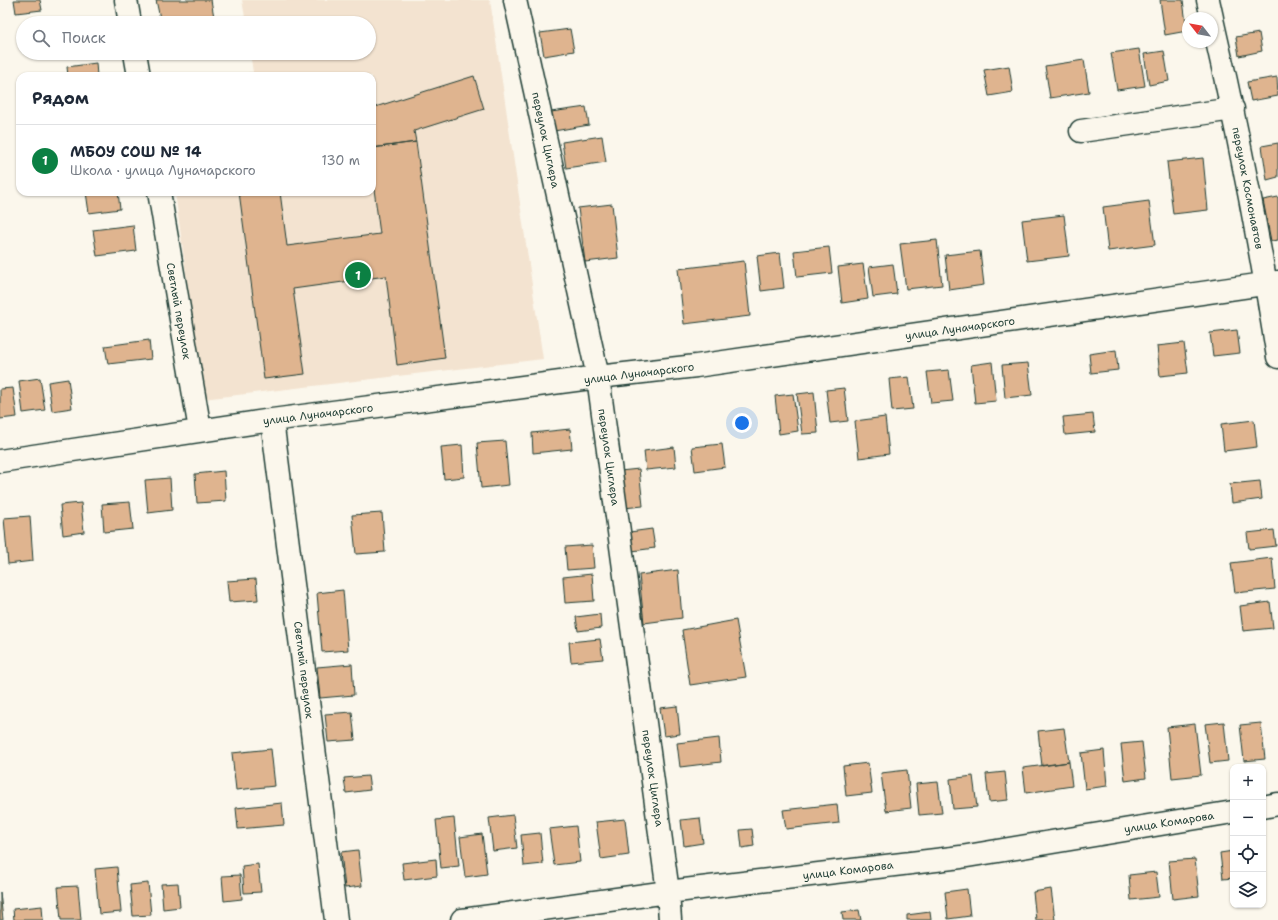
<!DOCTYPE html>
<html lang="ru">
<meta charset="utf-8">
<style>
body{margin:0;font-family:"Shantell Sans",sans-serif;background:#f6f6f7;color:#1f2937}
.controls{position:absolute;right:12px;bottom:12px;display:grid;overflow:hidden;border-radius:8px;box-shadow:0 1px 3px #0004}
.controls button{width:36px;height:36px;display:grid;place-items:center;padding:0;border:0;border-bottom:1px solid #e0e1e3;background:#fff;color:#1f2937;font:20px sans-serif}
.compass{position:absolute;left:1182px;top:12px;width:36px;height:36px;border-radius:50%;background:#fff;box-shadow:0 1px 3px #0004;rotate:301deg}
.you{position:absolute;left:742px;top:423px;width:14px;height:14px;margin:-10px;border:3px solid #fff;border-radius:50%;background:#1a73e8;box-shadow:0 0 0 6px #1a73e833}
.badge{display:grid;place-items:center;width:26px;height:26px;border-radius:50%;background:#0b8043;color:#fff;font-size:13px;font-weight:700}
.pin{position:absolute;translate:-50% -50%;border:2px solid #fff;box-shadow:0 1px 4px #0006}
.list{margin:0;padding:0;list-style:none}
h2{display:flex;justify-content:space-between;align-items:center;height:52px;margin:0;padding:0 16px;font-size:17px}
h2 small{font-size:13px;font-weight:400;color:#747a83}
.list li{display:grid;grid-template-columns:26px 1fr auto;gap:12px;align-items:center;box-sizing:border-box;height:72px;padding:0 16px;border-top:1px solid #e0e1e3}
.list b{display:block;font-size:15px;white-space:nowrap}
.list p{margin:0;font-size:13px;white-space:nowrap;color:#747a83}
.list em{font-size:13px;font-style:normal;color:#747a83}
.icon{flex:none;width:22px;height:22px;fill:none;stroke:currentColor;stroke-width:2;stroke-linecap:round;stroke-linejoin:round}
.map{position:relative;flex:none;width:1278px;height:920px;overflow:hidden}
.search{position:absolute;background:#fff;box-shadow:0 1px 3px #0004;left:16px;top:16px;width:360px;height:44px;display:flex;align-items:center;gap:10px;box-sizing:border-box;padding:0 14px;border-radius:22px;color:#747a83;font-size:15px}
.panel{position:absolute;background:#fff;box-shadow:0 1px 3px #0004;left:16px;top:72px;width:360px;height:124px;border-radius:12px}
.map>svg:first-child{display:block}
</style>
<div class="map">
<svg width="1278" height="920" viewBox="0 0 1278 920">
<rect width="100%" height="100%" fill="#fbf7ec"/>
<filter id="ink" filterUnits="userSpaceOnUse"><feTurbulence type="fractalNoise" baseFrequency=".025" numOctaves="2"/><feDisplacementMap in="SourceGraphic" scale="8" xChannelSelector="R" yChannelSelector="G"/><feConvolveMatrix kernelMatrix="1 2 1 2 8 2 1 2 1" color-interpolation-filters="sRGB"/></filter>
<g filter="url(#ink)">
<path fill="#f3e3d0" d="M242,0H490L543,359L203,399L175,192H372V76H231L253,72L250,53H369V23H246Z"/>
<path fill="#dfb48f" stroke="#1f3d34" d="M14,0H40L42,10L16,13Z
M156,0H211L215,23H161Z
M1160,0H1183L1187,31L1165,35Z
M570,29L574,51L544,56L540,33Z
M1259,33L1262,51L1239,56L1236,37Z
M1139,49L1145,86L1117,90L1111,53Z
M1164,51L1169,81L1149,85L1144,54Z
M1084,60L1089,92L1050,98L1045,66Z
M96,63L97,76H68L67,67Z
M1009,66L1013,92L989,96L984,70Z
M474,76L484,109L414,131L416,142L372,148V108Z
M1277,77L1278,96L1251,101L1247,82Z
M586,107L589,125L554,131L551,112Z
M602,136L606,162L566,168L562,142Z
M416,142L445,358L397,365L386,276L293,289L305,374L264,379L239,192H280L287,246L380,234L372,174V148Z
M1278,143V177L1267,180L1262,146Z
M1203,158L1208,210L1173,214L1167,162Z
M86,192H118L120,209L89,213Z
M1278,197V240L1271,241L1263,200Z
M1149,201L1155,245L1108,251L1103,207Z
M612,204L618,258L585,262L578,208Z
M1064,215L1069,256L1027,261L1022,220Z
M133,225L136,251L97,256L93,230Z
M937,240L942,285L906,289L900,244Z
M829,247L832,273L797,277L794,251Z
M980,251L984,285L949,290L945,255Z
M780,253L784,288L761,291L757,256Z
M744,261L750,316L684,324L678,269Z
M863,264L868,299L842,303L838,267Z
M893,264L897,294L873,297L869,267Z
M1237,330L1240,353L1213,356L1210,333Z
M149,340L151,359L108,364L105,346Z
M1184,343L1188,373L1160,376L1157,346Z
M1116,350L1118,370L1091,373L1089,354Z
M992,362L996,401L975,403L971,365Z
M1028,363L1032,395L1005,398L1002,365Z
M949,370L953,401L931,403L927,372Z
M909,377L913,409L892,411L889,379Z
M40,378L45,410L23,413L19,381Z
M68,379L72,408L52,411L48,382Z
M13,388L17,417L0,419V389Z
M844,388L848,421L830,423L826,390Z
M814,392L818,433L802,434L797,394Z
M793,394L798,431L779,434L775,396Z
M1093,414L1095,432L1065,435L1063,417Z
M885,417L889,454L859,458L855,421Z
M1254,420L1257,447L1224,451L1221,424Z
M570,429L572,449L533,453L532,433Z
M505,441L509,485L481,488L477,443Z
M722,444L725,467L695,471L692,447Z
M462,445L464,477L444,479L441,447Z
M674,447L676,467L646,470L644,451Z
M639,469L643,506L624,508L620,471Z
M224,471L226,501L197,503L195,474Z
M170,478L172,510L148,513L145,480Z
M1260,481L1262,499L1232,503L1230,484Z
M130,502L133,529L104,532L102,504Z
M81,503L84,532L63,535L60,505Z
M382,513L385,552L356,554L352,515Z
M30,516L33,561L8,564L4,518Z
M652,529L655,548L632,551L630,532Z
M1274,530L1276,546L1249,549L1247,533Z
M592,545L594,568L567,570L565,547Z
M1272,558L1275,589L1235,593L1231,563Z
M678,570L682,618L644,623L639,575Z
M592,574L594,601L565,603L563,577Z
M256,579L258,600L229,602L227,581Z
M343,590L348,650L322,652L317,593Z
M1270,602L1273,628L1243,631L1240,606Z
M600,614L601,628L578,631L576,617Z
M736,620L746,677L690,685L682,630Z
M600,639L603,659L571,662L569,642Z
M352,664L354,695L320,698L317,667Z
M677,706L680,734L664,736L660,708Z
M352,712L355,740L328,742L325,714Z
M1224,722L1228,761L1210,763L1205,724Z
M1261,723L1265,759L1244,761L1240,725Z
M1195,724L1201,775L1172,778L1167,727Z
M1064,728L1069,762L1042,766L1038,731Z
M719,738L721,762L680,767L677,743Z
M1142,742L1146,778L1125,781L1121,744Z
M271,749L275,786L236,790L232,753Z
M1104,750L1107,786L1085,789L1081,753Z
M1069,762L1072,786L1026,793L1023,768Z
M868,763L872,793L846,796L843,766Z
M907,770L911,808L886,811L881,773Z
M1005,772L1008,800L989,802L986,774Z
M368,776L370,790L346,793L344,778Z
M973,776L977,807L953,809L950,779Z
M938,782L942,813L919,815L916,784Z
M282,803L284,825L238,829L236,808Z
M837,804L839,823L786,829L783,810Z
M513,815L517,848L493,851L489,818Z
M454,818L459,866L441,868L436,820Z
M700,818L703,843L684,846L681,820Z
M625,819L629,855L601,859L596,822Z
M576,826L580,862L554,865L549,829Z
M752,829L754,846L742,848L740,830Z
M540,833L543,864L524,866L521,835Z
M482,834L487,874L465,877L460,837Z
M358,850L362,886L345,888L341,852Z
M1233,851V878L1223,879L1220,853Z
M436,859L437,876L404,880L402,863Z
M1195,859L1199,896L1173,899L1169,861Z
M258,864L261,892L244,893L242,866Z
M117,867L121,912L99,914L95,869Z
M1156,872L1159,897L1131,900L1129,875Z
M240,875L242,899L224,901L222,876Z
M148,883L151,915L133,916L130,885Z
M178,883L180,907L163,909L161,884Z
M78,886L81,920H61L58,887Z
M967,889L970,916L948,919L945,892Z
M1051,889L1055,920H1036L1033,892Z
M0,892L3,920H0Z
M42,906L43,920H14L13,909Z
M859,910L861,920H843L842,912Z
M930,912L931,920H907V915Z"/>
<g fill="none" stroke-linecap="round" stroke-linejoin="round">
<g stroke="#1f3d34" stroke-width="25">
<path id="minor" d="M126,0L130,23
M515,0L598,377L668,892L670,920
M1208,0L1212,18
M1212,19C1238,131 1260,244 1278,357
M135,53L139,76
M1081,131L1233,109
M159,192L200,430
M272,420L336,920
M0,461L272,420L598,377L696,366L1278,282
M1263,807L1278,804
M462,920L668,892L961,857L1233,812"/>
</g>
<use href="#minor" stroke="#fbf7ec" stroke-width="22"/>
</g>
</g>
<g text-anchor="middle" stroke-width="3" stroke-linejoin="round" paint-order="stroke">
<g font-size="11" fill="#1f3d34" stroke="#fbf7ec">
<text transform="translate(546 140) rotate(78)" y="4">переулок Циглера</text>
<text transform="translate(1248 188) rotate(79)" y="4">переулок Космонавтов</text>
<text transform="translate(179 311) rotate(80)" y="4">Светлый переулок</text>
<text transform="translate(960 328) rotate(-8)" y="4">улица Луначарского</text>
<text transform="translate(639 373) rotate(-7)" y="4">улица Луначарского</text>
<text transform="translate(318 414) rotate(-7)" y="4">улица Луначарского</text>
<text transform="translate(609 457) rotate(82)" y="4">переулок Циглера</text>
<text transform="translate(304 670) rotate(83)" y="4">Светлый переулок</text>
<text transform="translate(653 778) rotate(82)" y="4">переулок Циглера</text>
<text transform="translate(1169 822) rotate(-9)" y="4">улица Комарова</text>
<text transform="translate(848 870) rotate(-7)" y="4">улица Комарова</text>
</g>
</g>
</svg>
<div class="controls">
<button>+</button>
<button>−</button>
<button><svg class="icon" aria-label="locate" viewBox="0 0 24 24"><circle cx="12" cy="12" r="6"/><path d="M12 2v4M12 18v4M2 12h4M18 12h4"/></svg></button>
<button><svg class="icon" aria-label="layers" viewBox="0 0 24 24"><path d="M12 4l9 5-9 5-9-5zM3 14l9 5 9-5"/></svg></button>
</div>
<svg class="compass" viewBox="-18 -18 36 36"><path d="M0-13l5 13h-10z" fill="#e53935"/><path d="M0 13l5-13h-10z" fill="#747a83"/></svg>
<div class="you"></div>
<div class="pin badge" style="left:358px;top:275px">1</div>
<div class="search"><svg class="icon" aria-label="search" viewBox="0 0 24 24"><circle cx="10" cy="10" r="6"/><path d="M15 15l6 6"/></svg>Поиск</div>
<section class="panel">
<h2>Рядом<small></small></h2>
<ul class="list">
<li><span class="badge">1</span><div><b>МБОУ СОШ № 14</b><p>Школа · улица Луначарского</p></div><em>130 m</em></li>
</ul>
</section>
</div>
